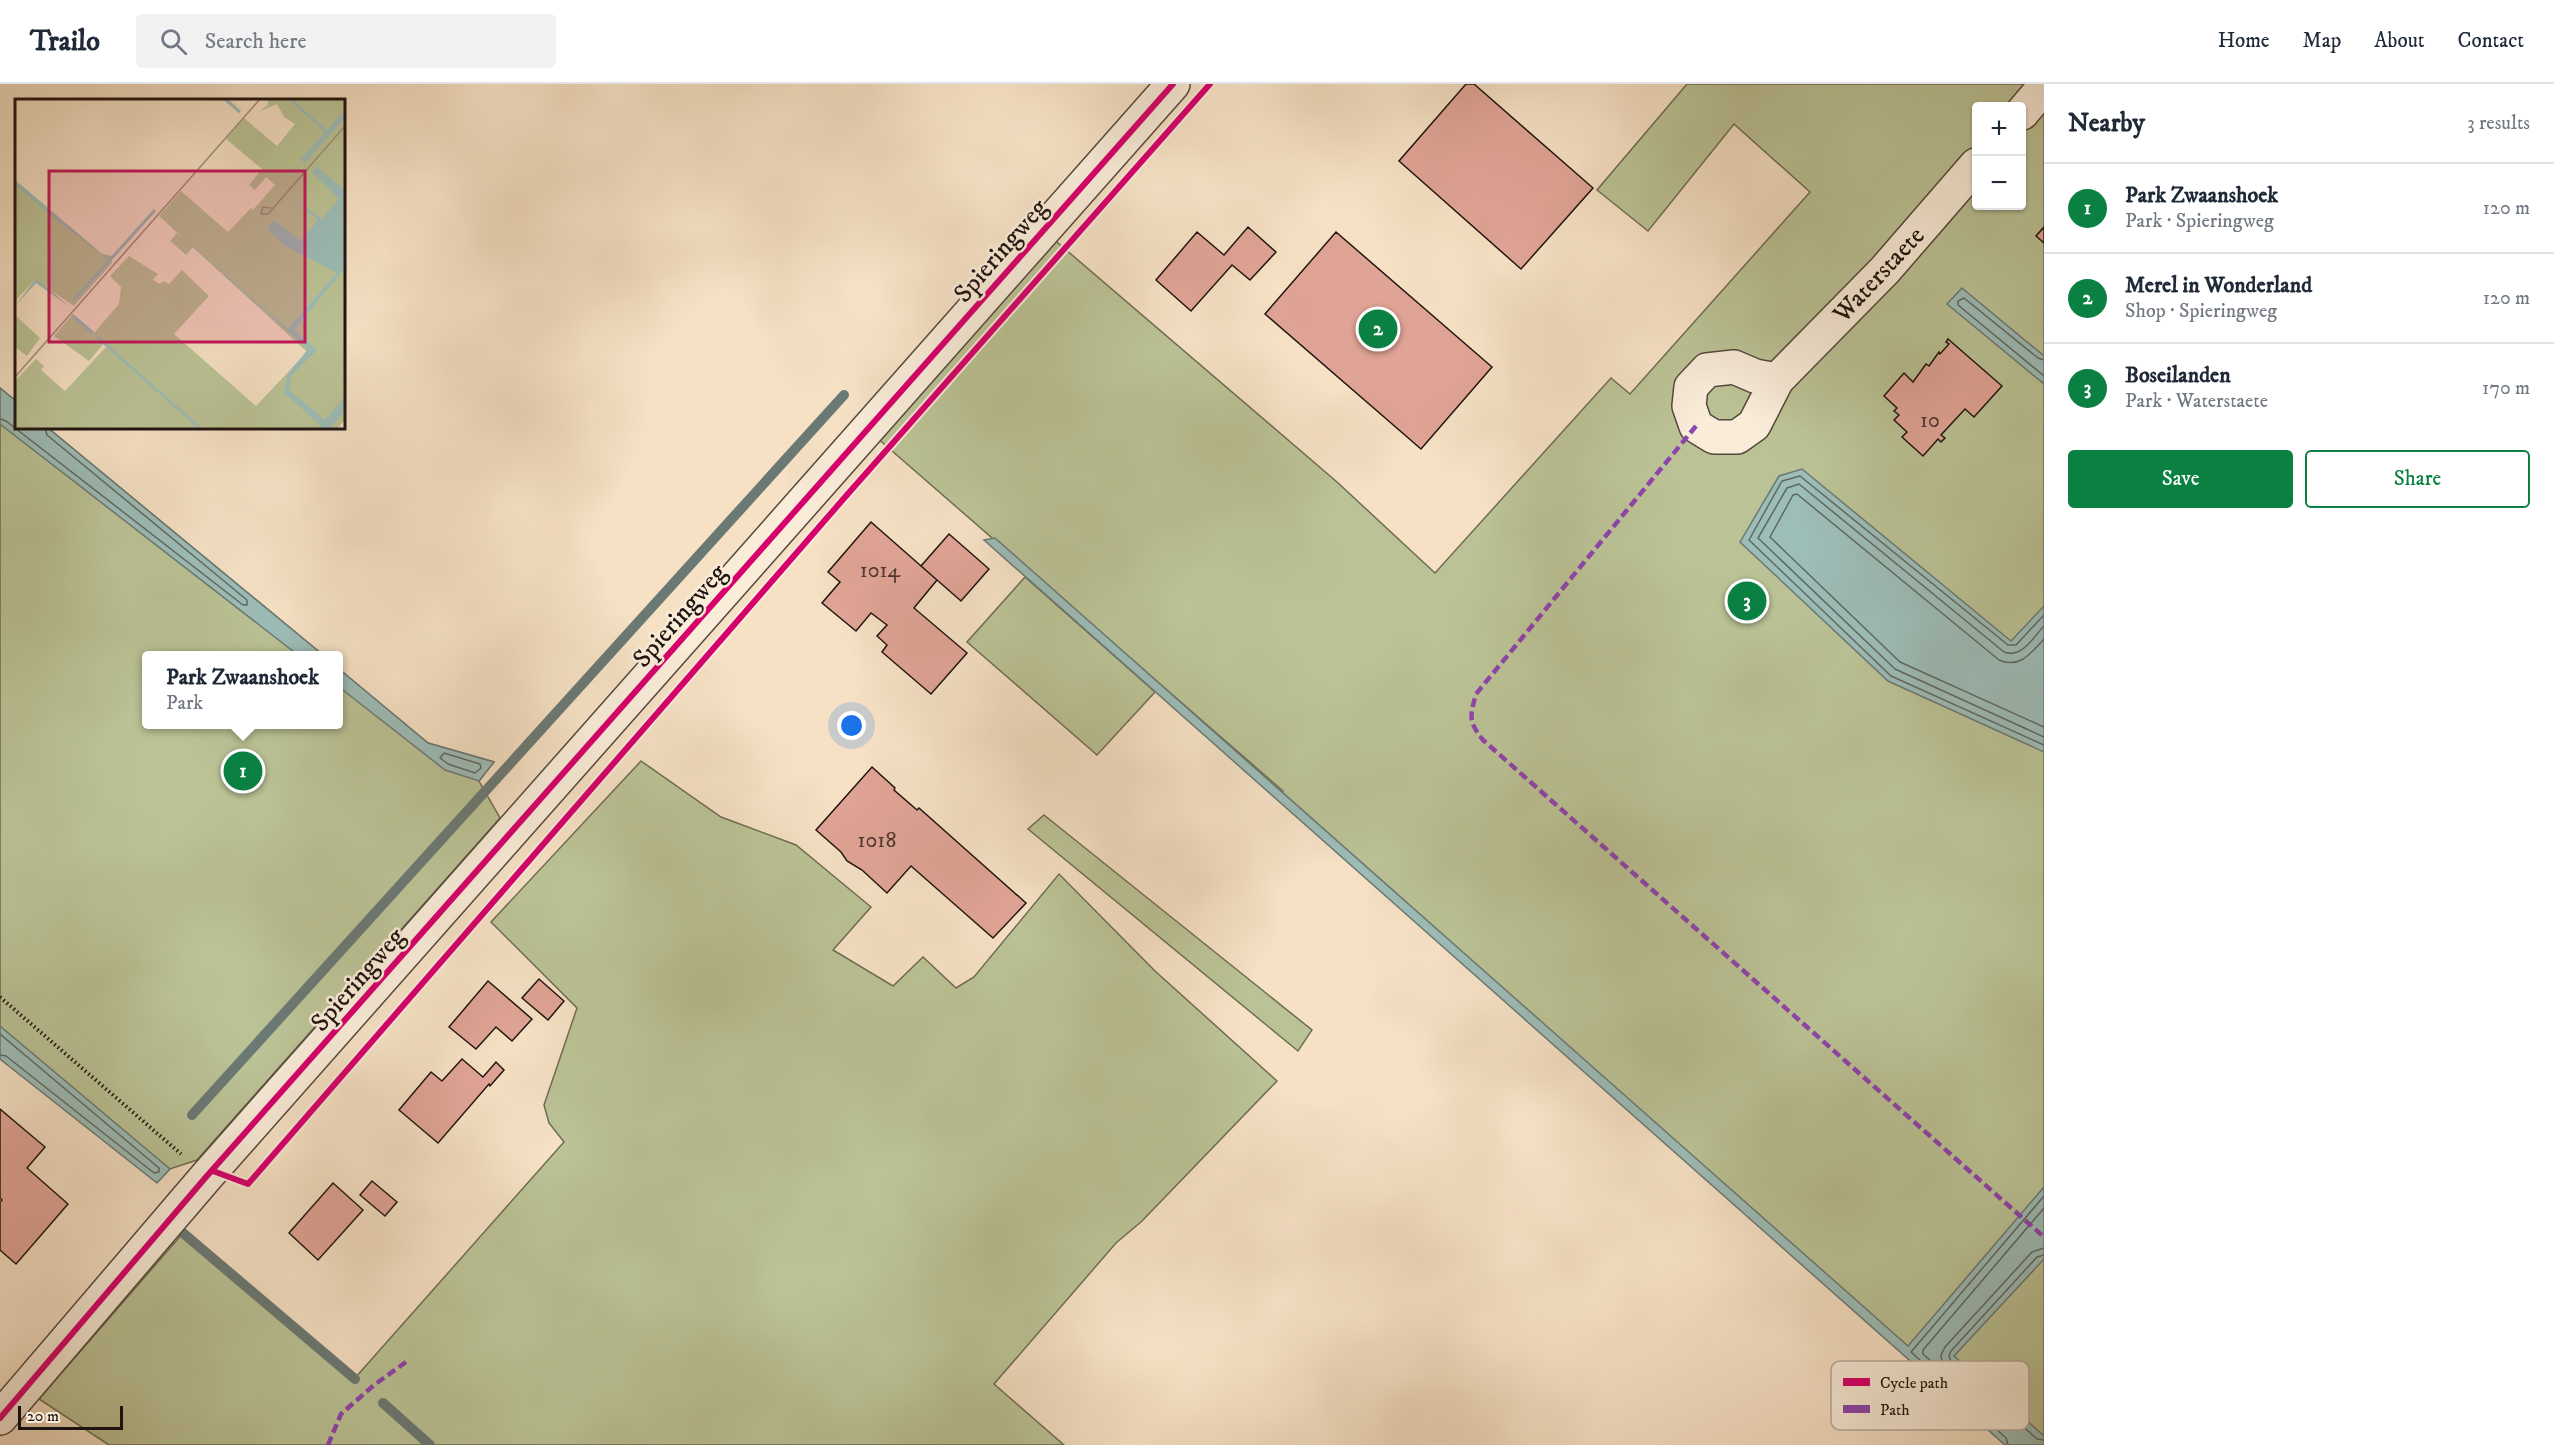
<!DOCTYPE html>
<meta charset="utf-8">
<style>
body{margin:0;font-family:"IM FELL DW Pica",serif;background:#f2f2f3;color:#1f2937}
.controls{position:absolute;right:18px;top:18px;display:grid;overflow:hidden;border-radius:6px;box-shadow:0 2px 4px #0004}
.controls button{width:54px;height:54px;display:grid;place-items:center;padding:0;border:0;border-bottom:2px solid #e0e1e3;background:#fff;color:#1f2937;font:30px sans-serif}
.scale{position:absolute;left:18px;bottom:15px;width:105px;box-sizing:border-box;padding-left:6px;border:3px solid #201410;border-top:0;font-size:16px;line-height:21px;white-space:nowrap;color:#201410;-webkit-text-stroke:4px #f9ecd9;paint-order:stroke}
.you{position:absolute;left:852px;top:642px;width:21px;height:21px;margin:-15px;border:4px solid #fff;border-radius:50%;background:#1a73e8;box-shadow:0 0 0 9px #1a73e833}
.badge{display:grid;place-items:center;width:39px;height:39px;border-radius:50%;background:#0b8043;color:#fff;font-size:20px;font-weight:700}
.pin{position:absolute;translate:-50% -50%;border:3px solid #fff;box-shadow:0 2px 6px #0006}
.popup{position:absolute;left:142px;top:567px;width:201px;height:78px;box-sizing:border-box;display:grid;place-content:center;border-radius:6px;background:#fff;filter:drop-shadow(0 2px 4px #0005);font-size:20px;white-space:nowrap;color:#747a83}
.popup b{font-size:22px;color:#1f2937}
.popup::after{content:'';position:absolute;left:50%;top:100%;margin-left:-12px;border:12px solid transparent;border-top-color:#fff}
.list{margin:0;padding:0;list-style:none}
h2{display:flex;justify-content:space-between;align-items:center;height:78px;margin:0;padding:0 24px;font-size:26px}
h2 small{font-size:20px;font-weight:400;color:#747a83}
.list li{display:grid;grid-template-columns:39px 1fr auto;gap:18px;align-items:center;box-sizing:border-box;height:90px;padding:0 24px;border-top:2px solid #e0e1e3}
.list b{display:block;font-size:22px;white-space:nowrap}
.list p{margin:0;font-size:20px;white-space:nowrap;color:#747a83}
.list em{font-size:20px;font-style:normal;color:#747a83}
.actions{display:flex;gap:12px;padding:18px 24px}
.actions a{flex:1;padding:14px 0;border:2px solid #0b8043;border-radius:6px;text-align:center;font-size:21px;color:#0b8043}
.actions .main{background:#0b8043;color:#fff}
.icon{flex:none;width:33px;height:33px;fill:none;stroke:currentColor;stroke-width:2;stroke-linecap:round;stroke-linejoin:round}
.map{position:relative;flex:none;width:2044px;height:1361px;overflow:hidden}
header{display:flex;align-items:center;gap:36px;box-sizing:border-box;height:84px;padding:0 30px;background:#fff;border-bottom:2px solid #e0e1e3}
header strong{font-size:28px}
nav{display:flex;gap:33px;margin-inline-start:auto;font-size:21px}
.search{width:420px;height:54px;background:#f2f2f3;display:flex;align-items:center;gap:15px;box-sizing:border-box;padding:0 21px;border-radius:6px;color:#747a83;font-size:22px}
main{display:flex}
aside{flex:1;background:#fff}
.map>svg:first-child{display:block}
</style>
<header>
<strong>Trailo</strong>
<div class="search"><svg class="icon" aria-label="search" viewBox="0 0 24 24"><circle cx="10" cy="10" r="6"/><path d="M15 15l6 6"/></svg>Search here</div>
<nav><a>Home</a><a>Map</a><a>About</a><a>Contact</a></nav>
</header>
<main>
<div class="map">
<svg width="2044" height="1361" viewBox="0 0 2044 1361">
<rect width="100%" height="100%" fill="#f6e1c5"/>
<filter id="stains"><feTurbulence type="fractalNoise" baseFrequency=".00333" numOctaves="4"/><feColorMatrix values="0 0 0 0 .2 0 0 0 0 .09 0 0 0 0 .02 0 0 0 .5 -.17"/></filter>
<radialGradient id="worn" r=".72"><stop offset=".6" stop-color="#630" stop-opacity="0"/><stop offset="1" stop-color="#630" stop-opacity=".3"/></radialGradient>
<path fill="#bbc396" stroke="#6e6c53" stroke-width="1.5" fill-rule="evenodd" d="M1687,0H2044V1361H2006L1278,713L1283,707L876,353L1051,153L1337,398L1435,489L1611,294L1630,310L1810,108L1734,40L1648,147L1597,106ZM1976,22H2022V122H1976Z
M0,304L16,317V344H48L323,571L147,572V640H339V585L428,659L494,678L479,697L500,734L197,1076L170,1085L0,955Z
M1025,493L1155,608L1097,671L967,558Z
M641,677L721,733L796,761L871,823L833,866L893,902L923,873L956,904L974,893L1059,790L1155,887L1277,997L1142,1137L1116,1159L994,1300L1064,1361H109L39,1315L183,1149L213,1172L355,1294L564,1058L549,1039L544,1021L577,924L491,838Z
M1044,731L1312,946L1298,967L1028,745Z"/>
<path fill="#9dbdb8" stroke="#6b7975" stroke-width="1.5" d="M1962,204L2044,272V300L1947,220Z
M0,304L16,317V344H48L323,571H298L0,340Z
M1802,385L2011,557L2044,522V668L1888,597L1740,458L1779,392Z
M995,454L1908,1262L2044,1103V1175L1954,1272L2044,1352V1361H2005L984,456Z
M339,585L428,659L494,678L479,697L445,686L339,603Z
M0,942L170,1085L157,1099L0,975Z"/>
<g fill="none" stroke-linecap="round" stroke-linejoin="round">
<path stroke="#5e6864" stroke-width="1.5" d="M2044,276L2038,274L1964,214L1958,217V221L2044,292
M0,335L6,337L243,521H247V516L47,351L45,344
M2044,531L2016,561H2008L1800,392L1782,397L1749,456L1891,592L2044,661
M2044,542C2033,554 2021,575 2004,568L1799,400L1787,404L1758,454L1895,585L2044,653
M2044,555C2031,569 2020,585 1999,576L1797,410L1793,411L1770,453L1900,578L2044,643
M444,669L480,680L481,684L475,689L448,680L440,674Z
M0,950L159,1084V1088L154,1089L6,972L0,971
M2044,1124L1923,1266V1270L1940,1285H1943L1941,1271L1945,1263L2032,1168L2044,1164
M2044,1171L2037,1173L1951,1267L1949,1272L1951,1278L2037,1355L2044,1356
M2008,1361L2006,1354L1911,1268L2044,1112"/>
<path stroke="#6b7975" stroke-width="10" d="M192,1031L844,311
M183,1149L355,1295
M383,1319L430,1361"/>
</g>
<path fill="#e0a496" stroke="#201410" stroke-width="1.5" d="M1466,0H1474L1593,104L1521,185L1399,77Z
M1248,143L1276,168L1250,196L1232,181L1191,227L1156,196L1197,148L1224,171Z
M2044,143V159L2036,152Z
M1336,148L1492,283L1421,365L1265,230Z
M1948,255L2002,302L1974,333L1965,325L1941,351L1945,354L1941,358L1938,355L1923,372L1902,353L1907,348L1894,336L1899,331L1894,327L1897,324L1884,312L1904,289L1913,298L1926,280L1929,282L1939,268L1940,270L1949,260L1946,258Z
M871,438L937,496L914,524L967,569L931,610L882,568L887,561L877,552L887,541L871,529L856,547L822,519L840,498L828,488Z
M949,450L989,485L961,517L921,482Z
M872,683L895,704L894,706L917,726L919,724L1026,819L993,854L911,782L887,809L862,786L847,777L841,768L816,746Z
M539,895L564,917L548,936L522,914Z
M488,897L532,935L512,957L496,943L476,965L449,943Z
M462,975L483,993L496,978L504,986L490,1002L489,1000L438,1059L399,1026L431,988L442,997Z
M0,1025L45,1063L27,1084L68,1120L16,1180L0,1166V1118L2,1116L0,1114Z
M372,1097L397,1118L385,1132L360,1111Z
M333,1099L363,1126L318,1176L289,1149Z"/>
<g fill="none" stroke-linecap="round" stroke-linejoin="round">
<g stroke="#56473d" stroke-width="36">
<path id="minor" d="M2022,29L2044,3
M1777,296L1755,292L1734,283L1707,286L1691,303L1689,322L1696,342L1714,353H1737L1754,341L1777,296L1885,186L1976,81
M0,1334L206,1093L1173,0"/>
</g>
<path stroke="#201410" stroke-width="4" stroke-dasharray="1.5 3" stroke-linecap="butt" d="M0,913L181,1070"/>
<use href="#minor" stroke="#f9ecd9" stroke-width="33"/>
<path stroke="#8e44ad" stroke-width="4.5" stroke-dasharray="9 4.5" stroke-linecap="butt" d="M1696,342L1476,610C1470,632 1468,637 1483,656L2044,1153
M328,1361L341,1330L374,1301L406,1278"/>
<g stroke="#f9ecd9" stroke-width="10">
<path id="cycleway" d="M213,1087L248,1100L846,412L1210,0
M0,1334L206,1093L1173,0"/>
</g>
<use href="#cycleway" stroke="#d6006c" stroke-width="6"/>
</g>
<g text-anchor="middle" stroke-width="5" stroke-linejoin="round" paint-order="stroke">
<g font-size="22" fill="#503832">
<text x="1930" y="343">10</text>
<text x="880" y="493">1014</text>
<text x="877" y="763">1018</text>
</g>
<g font-size="26" fill="#201410" stroke="#f9ecd9">
<text transform="translate(1000 166) rotate(-49)" y="9">Spieringweg</text>
<text transform="translate(1878 190) rotate(-47)" y="9">Waterstaete</text>
<text transform="translate(679 531) rotate(-49)" y="9">Spieringweg</text>
<text transform="translate(357 895) rotate(-49)" y="9">Spieringweg</text>
</g>
</g>
<g transform="translate(15 15)">
<rect width="330" height="330" fill="#f6e1c5"/>
<path d="M253,0H330V321L322,330H0V282L21,260L29,267L26,271L50,292L91,248L108,261L89,244L74,262L39,237L57,216L79,234L104,205L106,188L95,177L114,157L143,175L138,181L145,185L149,182L154,185L167,171L194,197L159,235L241,307L292,253L144,117L166,92L213,133L236,109L238,111L260,86L251,78L240,91L234,86L247,70L211,40L229,19L262,47L280,25L269,18L262,5L243,13L253,6ZM0,81L87,155L96,157L97,164L59,207L20,181L0,202ZM162,134L178,148L171,156L155,142ZM0,216L25,239L12,257L0,248Z" fill="#bbc396"/>
<path d="M330,11V19L290,64L285,61ZM302,68L330,91V169L279,231L302,251L276,277L274,291L310,321L330,298V312L314,330H303L305,326L269,294L273,275L293,250L157,130L273,230L322,174L270,147L252,130L259,121L286,142L303,121L278,100L307,120L324,100L297,73ZM0,81L87,155L96,157L94,160L90,158L28,110L0,86ZM20,181L25,183L55,208L21,184L0,207Z" fill="#9dbdb8"/>
<path fill="none" stroke="#9dbdb8" stroke-width="3" d="M210,0L225,13M275,0L311,32M58,202L140,111M57,216L78,234M82,238L186,330"/>
<path fill="none" stroke="#a08f7d" stroke-width="1.5" d="M256,109L248,108L246,115H253L330,27M0,278L245,0"/>
<path fill="#c2185b" fill-opacity="0.15" stroke="#c2185b" stroke-width="3" d="M34,72H290V243H34Z"/>
<rect width="330" height="330" fill="none" stroke="#201410" stroke-width="3"/>
</g>
<rect x="1831" y="1277" width="198" height="69" rx="9" fill="#f9ecd9" stroke="#b8ab9d" stroke-width="1.5"/>
<rect x="1843" y="1294" width="27" height="8" fill="#d6006c"/>
<rect x="1843" y="1321" width="27" height="8" fill="#8e44ad"/>
<g font-size="16" fill="#201410">
<text x="1880" y="1304">Cycle path</text>
<text x="1880" y="1331">Path</text>
</g>
<rect width="100%" height="100%" filter="url(#stains)"/>
<rect width="100%" height="100%" fill="url(#worn)"/>
</svg>
<div class="controls">
<button>+</button>
<button>−</button>
</div>
<div class="scale">20 m</div>
<div class="you"></div>
<div class="pin badge" style="left:243px;top:687px">1</div>
<div class="popup"><b>Park Zwaanshoek</b>Park</div>
<div class="pin badge" style="left:1378px;top:245px">2</div>
<div class="pin badge" style="left:1747px;top:517px">3</div>
</div>
<aside>
<h2>Nearby<small>3 results</small></h2>
<ul class="list">
<li><span class="badge">1</span><div><b>Park Zwaanshoek</b><p>Park · Spieringweg</p></div><em>120 m</em></li>
<li><span class="badge">2</span><div><b>Merel in Wonderland</b><p>Shop · Spieringweg</p></div><em>120 m</em></li>
<li><span class="badge">3</span><div><b>Boseilanden</b><p>Park · Waterstaete</p></div><em>170 m</em></li>
</ul>
<div class="actions"><a class="main">Save</a><a>Share</a></div>
</aside>
</main>
